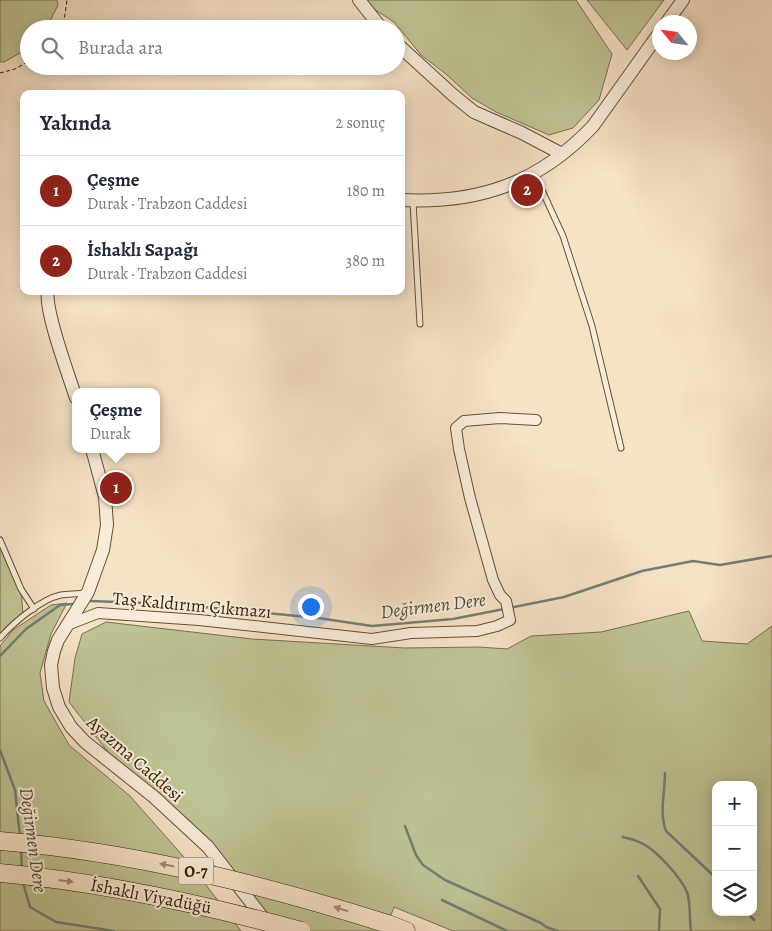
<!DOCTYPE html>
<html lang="tr">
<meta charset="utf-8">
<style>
body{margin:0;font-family:Alegreya,serif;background:#f6f6f7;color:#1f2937}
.controls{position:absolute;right:15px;bottom:15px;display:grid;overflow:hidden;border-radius:10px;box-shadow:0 2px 12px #0003}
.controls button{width:45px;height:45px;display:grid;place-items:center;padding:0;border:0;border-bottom:1px solid #e0e1e3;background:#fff;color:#1f2937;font:25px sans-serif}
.compass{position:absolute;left:652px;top:15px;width:45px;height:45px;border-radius:50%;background:#fff;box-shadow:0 2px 12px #0003;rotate:299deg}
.you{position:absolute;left:310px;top:606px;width:18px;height:18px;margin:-12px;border:4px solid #fff;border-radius:50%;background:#1a73e8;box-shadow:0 0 0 8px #1a73e833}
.badge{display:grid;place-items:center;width:32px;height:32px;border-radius:50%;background:#8f2418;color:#fff;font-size:16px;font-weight:700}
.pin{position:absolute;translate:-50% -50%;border:2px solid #fff;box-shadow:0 1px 5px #0006}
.popup{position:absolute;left:72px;top:388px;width:88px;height:65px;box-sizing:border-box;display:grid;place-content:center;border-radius:10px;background:#fff;filter:drop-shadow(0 1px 4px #0005);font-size:16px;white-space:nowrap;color:#747a83}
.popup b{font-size:19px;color:#1f2937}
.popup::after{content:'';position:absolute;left:50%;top:100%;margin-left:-10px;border:10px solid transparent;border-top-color:#fff}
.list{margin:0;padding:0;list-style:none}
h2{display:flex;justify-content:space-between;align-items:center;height:65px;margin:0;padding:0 20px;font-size:21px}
h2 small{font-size:16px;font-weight:400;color:#747a83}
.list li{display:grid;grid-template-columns:32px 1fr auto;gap:15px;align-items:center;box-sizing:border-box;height:70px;padding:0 20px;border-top:1px solid #e0e1e3}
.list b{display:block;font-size:19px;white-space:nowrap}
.list p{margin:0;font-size:16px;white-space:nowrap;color:#747a83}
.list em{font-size:16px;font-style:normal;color:#747a83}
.icon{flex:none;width:28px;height:28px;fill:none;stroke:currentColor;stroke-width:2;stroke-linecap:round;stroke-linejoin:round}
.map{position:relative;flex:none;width:772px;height:931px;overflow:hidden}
.search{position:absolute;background:#fff;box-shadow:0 2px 12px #0003;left:20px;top:20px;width:385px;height:55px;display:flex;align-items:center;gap:12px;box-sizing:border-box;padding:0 18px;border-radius:28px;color:#747a83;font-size:19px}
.panel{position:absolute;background:#fff;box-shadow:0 2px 12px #0003;left:20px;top:90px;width:385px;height:205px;border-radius:10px}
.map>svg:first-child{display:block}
</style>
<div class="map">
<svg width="772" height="931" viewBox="0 0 772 931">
<rect width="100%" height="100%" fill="#f6e2c6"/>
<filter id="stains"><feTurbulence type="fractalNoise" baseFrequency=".004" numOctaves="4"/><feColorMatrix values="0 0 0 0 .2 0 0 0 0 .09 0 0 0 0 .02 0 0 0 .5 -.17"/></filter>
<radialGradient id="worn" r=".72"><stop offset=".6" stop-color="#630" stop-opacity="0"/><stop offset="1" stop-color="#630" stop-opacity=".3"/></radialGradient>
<path fill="#bec394" stroke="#79714d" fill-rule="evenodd" d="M0,0H57L58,5L46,29H29V48L4,62H0Z
M360,0H576L612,54L599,100L573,128L549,135L496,112L472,98L446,74L421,55L394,22Z
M587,0H664L627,50Z
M0,540L21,589L23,615L3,634L0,632Z
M67,603L51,634L40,673L44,701L69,745L130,796L190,864L241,931H0V646L13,630L51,605Z
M689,611L702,641L747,644L772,626V931H453L394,907L385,931H269L188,832L125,774L69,702L75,658L82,634L106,622L252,639L405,648L479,647L507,649L531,636L601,632ZM716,785H753V912H716Z"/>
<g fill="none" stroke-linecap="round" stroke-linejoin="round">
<path stroke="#747e73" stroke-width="2.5" d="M90,601L172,604L318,618L372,626L453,619L504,609
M509,608L564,597L642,571L693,561L720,565L772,556
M0,656L26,629L60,605L73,604
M0,750L15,790L20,837
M665,773C665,793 659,812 666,831L716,878
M405,826L416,855L423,865L445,880L541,923L546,927L558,931
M623,837C632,839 640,841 648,847C660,855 681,878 687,892C691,903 689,919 691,931
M21,850L22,870
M638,876L660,909L659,931
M23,883L30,907L56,922L114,931
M442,900L507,931
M746,912L754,920"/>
<g stroke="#645036" stroke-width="7">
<path id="service" d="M534,173L563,236L592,326L621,448
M413,202L420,324
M0,540L21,589L34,609
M0,638C13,623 41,599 61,595C68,594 77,594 85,593"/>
</g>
<g stroke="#645036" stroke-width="12">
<path id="minor" d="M67,625L98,613L199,620L372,639L411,633L477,631L497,626L510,620L506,601L500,595L493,580L470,498L459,449L456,428L464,421L500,418L536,420"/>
</g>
<g stroke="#645036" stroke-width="14">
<path id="tertiary" d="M359,0L382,29
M667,22L683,0
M396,43L453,95L474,112L522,133L562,154
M401,200C479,204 539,183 593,126L660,32
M48,291C44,310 69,376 76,398
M92,449L105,497L107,525L103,550L88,592L58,640L54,651L51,665L53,688L59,707L71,727L85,742L154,797L208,847L267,923"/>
</g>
<g stroke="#341f06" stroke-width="19">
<path id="motorway" d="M388,924L406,931"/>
</g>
<path stroke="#341f06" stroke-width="1" stroke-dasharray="4 2.5" stroke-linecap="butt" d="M59,29L64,21L67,0
M0,73L15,69L29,61"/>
<use href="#service" stroke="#f9ecda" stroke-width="5"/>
<use href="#minor" stroke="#f9ecda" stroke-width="10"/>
<use href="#tertiary" stroke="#f9ecda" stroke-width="12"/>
<use href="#motorway" stroke="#f6e2c6" stroke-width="18"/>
<g stroke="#341f06" stroke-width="19" stroke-linecap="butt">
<path id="motorway-bridge" d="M0,841C133,852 261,884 388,924
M0,873C102,882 202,904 301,931"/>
</g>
<use href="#motorway-bridge" stroke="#f6e2c6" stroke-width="18"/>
</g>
<defs><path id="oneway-solid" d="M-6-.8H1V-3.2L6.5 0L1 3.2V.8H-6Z" transform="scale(1.25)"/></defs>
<g fill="#9f8a70">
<use href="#oneway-solid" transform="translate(167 865) rotate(-169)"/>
<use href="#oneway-solid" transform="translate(66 881) rotate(7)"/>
<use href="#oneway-solid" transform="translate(341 909) rotate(-162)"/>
</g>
<g text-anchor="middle" stroke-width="4" stroke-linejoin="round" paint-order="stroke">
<rect fill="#f9ecda" stroke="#6f5c46" stroke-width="1" x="178.5" y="857.5" width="35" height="27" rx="4"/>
<g font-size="16" font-weight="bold" fill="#341f06">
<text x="196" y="877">O-7</text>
</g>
<g font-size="18" fill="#341f06" stroke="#f9ecda">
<text transform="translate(192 605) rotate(5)" y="6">Taş Kaldırım Çıkmazı</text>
<text transform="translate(135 759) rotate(41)" y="6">Ayazma Caddesi</text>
<text transform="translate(151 896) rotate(11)" y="6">İshaklı Viyadüğü</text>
</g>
<g font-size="19" font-style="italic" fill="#544e3c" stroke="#f9ecda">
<text transform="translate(433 605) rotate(-7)" y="7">Değirmen Dere</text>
<text transform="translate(34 840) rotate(82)" y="7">Değirmen Dere</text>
</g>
</g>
<rect width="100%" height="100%" filter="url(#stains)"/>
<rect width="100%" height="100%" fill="url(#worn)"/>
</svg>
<div class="controls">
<button>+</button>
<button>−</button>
<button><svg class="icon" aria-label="layers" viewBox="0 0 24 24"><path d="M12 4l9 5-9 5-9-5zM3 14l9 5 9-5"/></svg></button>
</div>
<svg class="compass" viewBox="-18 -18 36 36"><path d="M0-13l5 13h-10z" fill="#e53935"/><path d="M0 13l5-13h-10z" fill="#747a83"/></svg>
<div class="you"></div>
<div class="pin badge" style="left:116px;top:488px">1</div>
<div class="popup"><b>Çeşme</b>Durak</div>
<div class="pin badge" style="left:527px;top:190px">2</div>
<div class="search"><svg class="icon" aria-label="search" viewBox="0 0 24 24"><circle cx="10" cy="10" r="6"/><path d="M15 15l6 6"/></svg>Burada ara</div>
<section class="panel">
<h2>Yakında<small>2 sonuç</small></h2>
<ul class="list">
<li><span class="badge">1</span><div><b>Çeşme</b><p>Durak · Trabzon Caddesi</p></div><em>180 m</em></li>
<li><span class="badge">2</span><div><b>İshaklı Sapağı</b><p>Durak · Trabzon Caddesi</p></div><em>380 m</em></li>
</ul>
</section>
</div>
